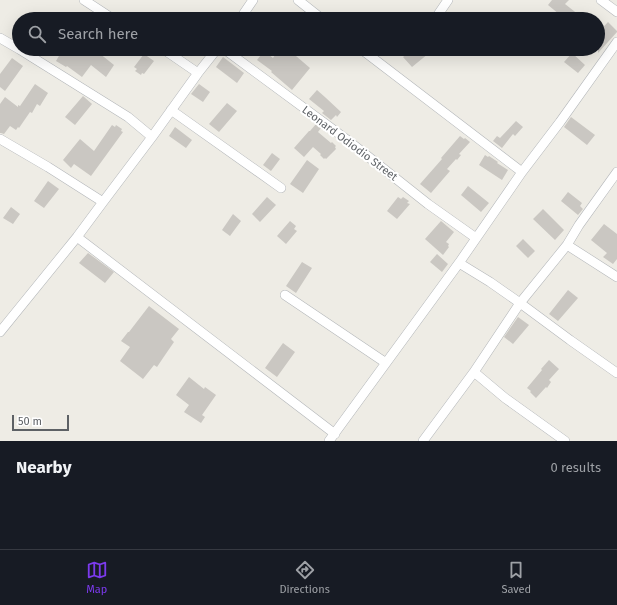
<!DOCTYPE html>
<style>
body{margin:0;font-family:"Fira Sans",sans-serif;background:#242831;color:#f1f3f6}
.scale{position:absolute;left:12px;bottom:10px;width:57px;box-sizing:border-box;padding-left:4px;border:2px solid #5d6165;border-top:0;font-size:11px;line-height:14px;white-space:nowrap;color:#5d6165;-webkit-text-stroke:3px #fff;paint-order:stroke}
.list{margin:0;padding:0;list-style:none}
h2{display:flex;justify-content:space-between;align-items:center;height:52px;margin:0;padding:0 16px;font-size:17px}
h2 small{font-size:13px;font-weight:400;color:#9ea1a6}
.icon{flex:none;width:22px;height:22px;fill:none;stroke:currentColor;stroke-width:2;stroke-linecap:round;stroke-linejoin:round}
.map{position:relative;flex:none;width:617px;height:441px;overflow:hidden}
.search{position:absolute;background:#171b24;box-shadow:0 4px 16px #0002;left:12px;right:12px;top:12px;height:44px;display:flex;align-items:center;gap:10px;box-sizing:border-box;padding:0 14px;border-radius:22px;color:#9ea1a6;font-size:15px}
.sheet{height:108px;background:#171b24}
nav{display:flex;justify-content:space-around;align-items:center;box-sizing:border-box;height:56px;border-top:1px solid #363941;background:#171b24;font-size:11px;color:#9ea1a6}
nav a{display:grid;justify-items:center;gap:2px}
nav .on{color:#7c3aed}
.map>svg:first-child{display:block}
</style>
<div class="map">
<svg width="617" height="441" viewBox="0 0 617 441">
<rect width="100%" height="100%" fill="#eeece5"/>
<path fill="#cac7c2" d="M552,0H569L565,4L579,15L576,19H565L548,5Z
M608,22L617,31V32L598,53V33Z
M63,49H94L114,65L106,77L91,65L82,77L67,66L66,67L56,61Z
M279,49H287L296,56L310,68L292,90L271,72L272,71L257,60L264,51L273,58Z
M413,49H434L412,67L403,57Z
M572,53L585,65L578,73L564,62Z
M144,54L154,61L144,74L142,73L141,75L135,71L137,69L134,67Z
M223,57L244,73L237,83L216,67Z
M12,58L23,66L5,91L0,87V74Z
M35,84L48,93L40,106L37,104L32,113L30,112L19,128L18,127L16,130L10,126L4,134L1,133H0V104L5,97L18,107V105L20,106Z
M199,84L210,92L203,102L191,94Z
M317,90L326,98L341,112L337,117L336,115L331,120L322,113L324,111L309,99Z
M83,96L92,104L75,125L65,117Z
M227,103L237,111L219,132L209,124Z
M571,117L595,135L587,145L564,127Z
M516,121L523,127L515,136L513,134L502,148L493,141L497,136L500,138Z
M316,124L321,128L318,132L331,143L332,142L336,146L335,147L336,149L326,159L325,158L324,159L320,155L321,154L313,147L304,157L294,148L309,131H310Z
M112,125L115,127L116,125L122,129L121,131L123,132L91,176L74,164L71,168L63,160L80,139L94,151Z
M175,127L192,140L186,148L169,136Z
M460,136L464,139L465,138L470,142L459,154L461,155L457,160L456,159L447,169L450,171L431,193L420,184L442,159L441,158Z
M272,153L280,159L271,171L263,165Z
M485,155L488,157L489,156L498,162L497,163L508,170L502,180L479,165Z
M307,160L319,169L303,193L290,184Z
M48,181L59,189L44,208L34,201Z
M468,186L489,203L481,212L461,195Z
M568,192L582,203L580,206L583,209L578,215L561,201Z
M267,197L276,205L260,222L252,214Z
M398,197L401,199L403,197L409,201L407,203L410,204L397,219L387,211Z
M11,207L20,214L13,224L3,218Z
M543,209L564,230L555,240L533,219Z
M233,214L241,221L230,236L222,230Z
M290,221L296,226L294,229L297,231L286,244L277,236Z
M441,221L454,232L446,242L449,244L448,246L449,247L443,255L425,239Z
M604,224L617,234V259L613,264L603,257L607,253L591,240Z
M523,239L535,251L528,258L516,246Z
M88,253L114,272L105,283L79,263Z
M437,254L448,264L442,272L430,262Z
M302,262L312,268L296,293L286,286Z
M568,290L578,298L558,321L549,314Z
M149,306L179,329L171,339L174,342L163,358L157,367L154,365L143,379L120,361L130,347L121,341L128,332H129Z
M518,317L529,325L513,344L504,337Z
M283,343L295,352L277,377L265,368Z
M549,360L559,369L549,380L551,382L547,388L546,387L536,398L530,392L531,391L527,388L542,370L541,369Z
M189,377L204,389L205,387L216,395L202,415L205,417L201,423L184,412L189,405L176,395Z"/>
<g fill="none" stroke-linecap="round" stroke-linejoin="round">
<g stroke="#b3b6b9" stroke-width="10">
<path id="minor" d="M84,0L113,19
M298,0L322,19
M601,0L617,12
M240,19L253,0
M435,19L448,0
M0,38L19,49
M19,49L128,117L152,137
M163,49L198,73
M224,49L346,139L428,204L476,238
M361,49L522,172
M171,110L281,188
M0,139L48,167L103,202
M617,172L579,225L567,245L617,277
M77,237L335,434
M459,263L490,282L520,303L570,340L617,373
M285,295L386,363
M0,332L77,237L103,202L152,137L198,73L217,49
M329,441L459,263L522,172L560,122L617,42
M423,441L474,372
M565,441L505,398L474,372L520,303L567,245"/>
</g>
<use href="#minor" stroke="#fff" stroke-width="9"/>
</g>
<g text-anchor="middle" stroke-width="4" stroke-linejoin="round" paint-order="stroke">
<g font-size="11" fill="#5d6165" stroke="#fff">
<text transform="translate(350 143) rotate(37)" y="4">Leonard Odiodio Street</text>
</g>
</g>
</svg>
<div class="scale">50 m</div>
<div class="search"><svg class="icon" aria-label="search" viewBox="0 0 24 24"><circle cx="10" cy="10" r="6"/><path d="M15 15l6 6"/></svg>Search here</div>
</div>
<section class="sheet">
<h2>Nearby<small>0 results</small></h2>
<ul class="list">
</ul>
</section>
<nav>
<a class="on"><svg class="icon" aria-label="map" viewBox="0 0 24 24"><path d="M3 6l6-2 6 2 6-2v14l-6 2-6-2-6 2zM9 4v14M15 6v14"/></svg>Map</a>
<a><svg class="icon" aria-label="directions" viewBox="0 0 24 24"><path d="M12 3l9 9-9 9-9-9zM9 14v-3h6M13 9l2 2-2 2"/></svg>Directions</a>
<a><svg class="icon" aria-label="saved" viewBox="0 0 24 24"><path d="M7 4h10v16l-5-4-5 4z"/></svg>Saved</a>
</nav>
